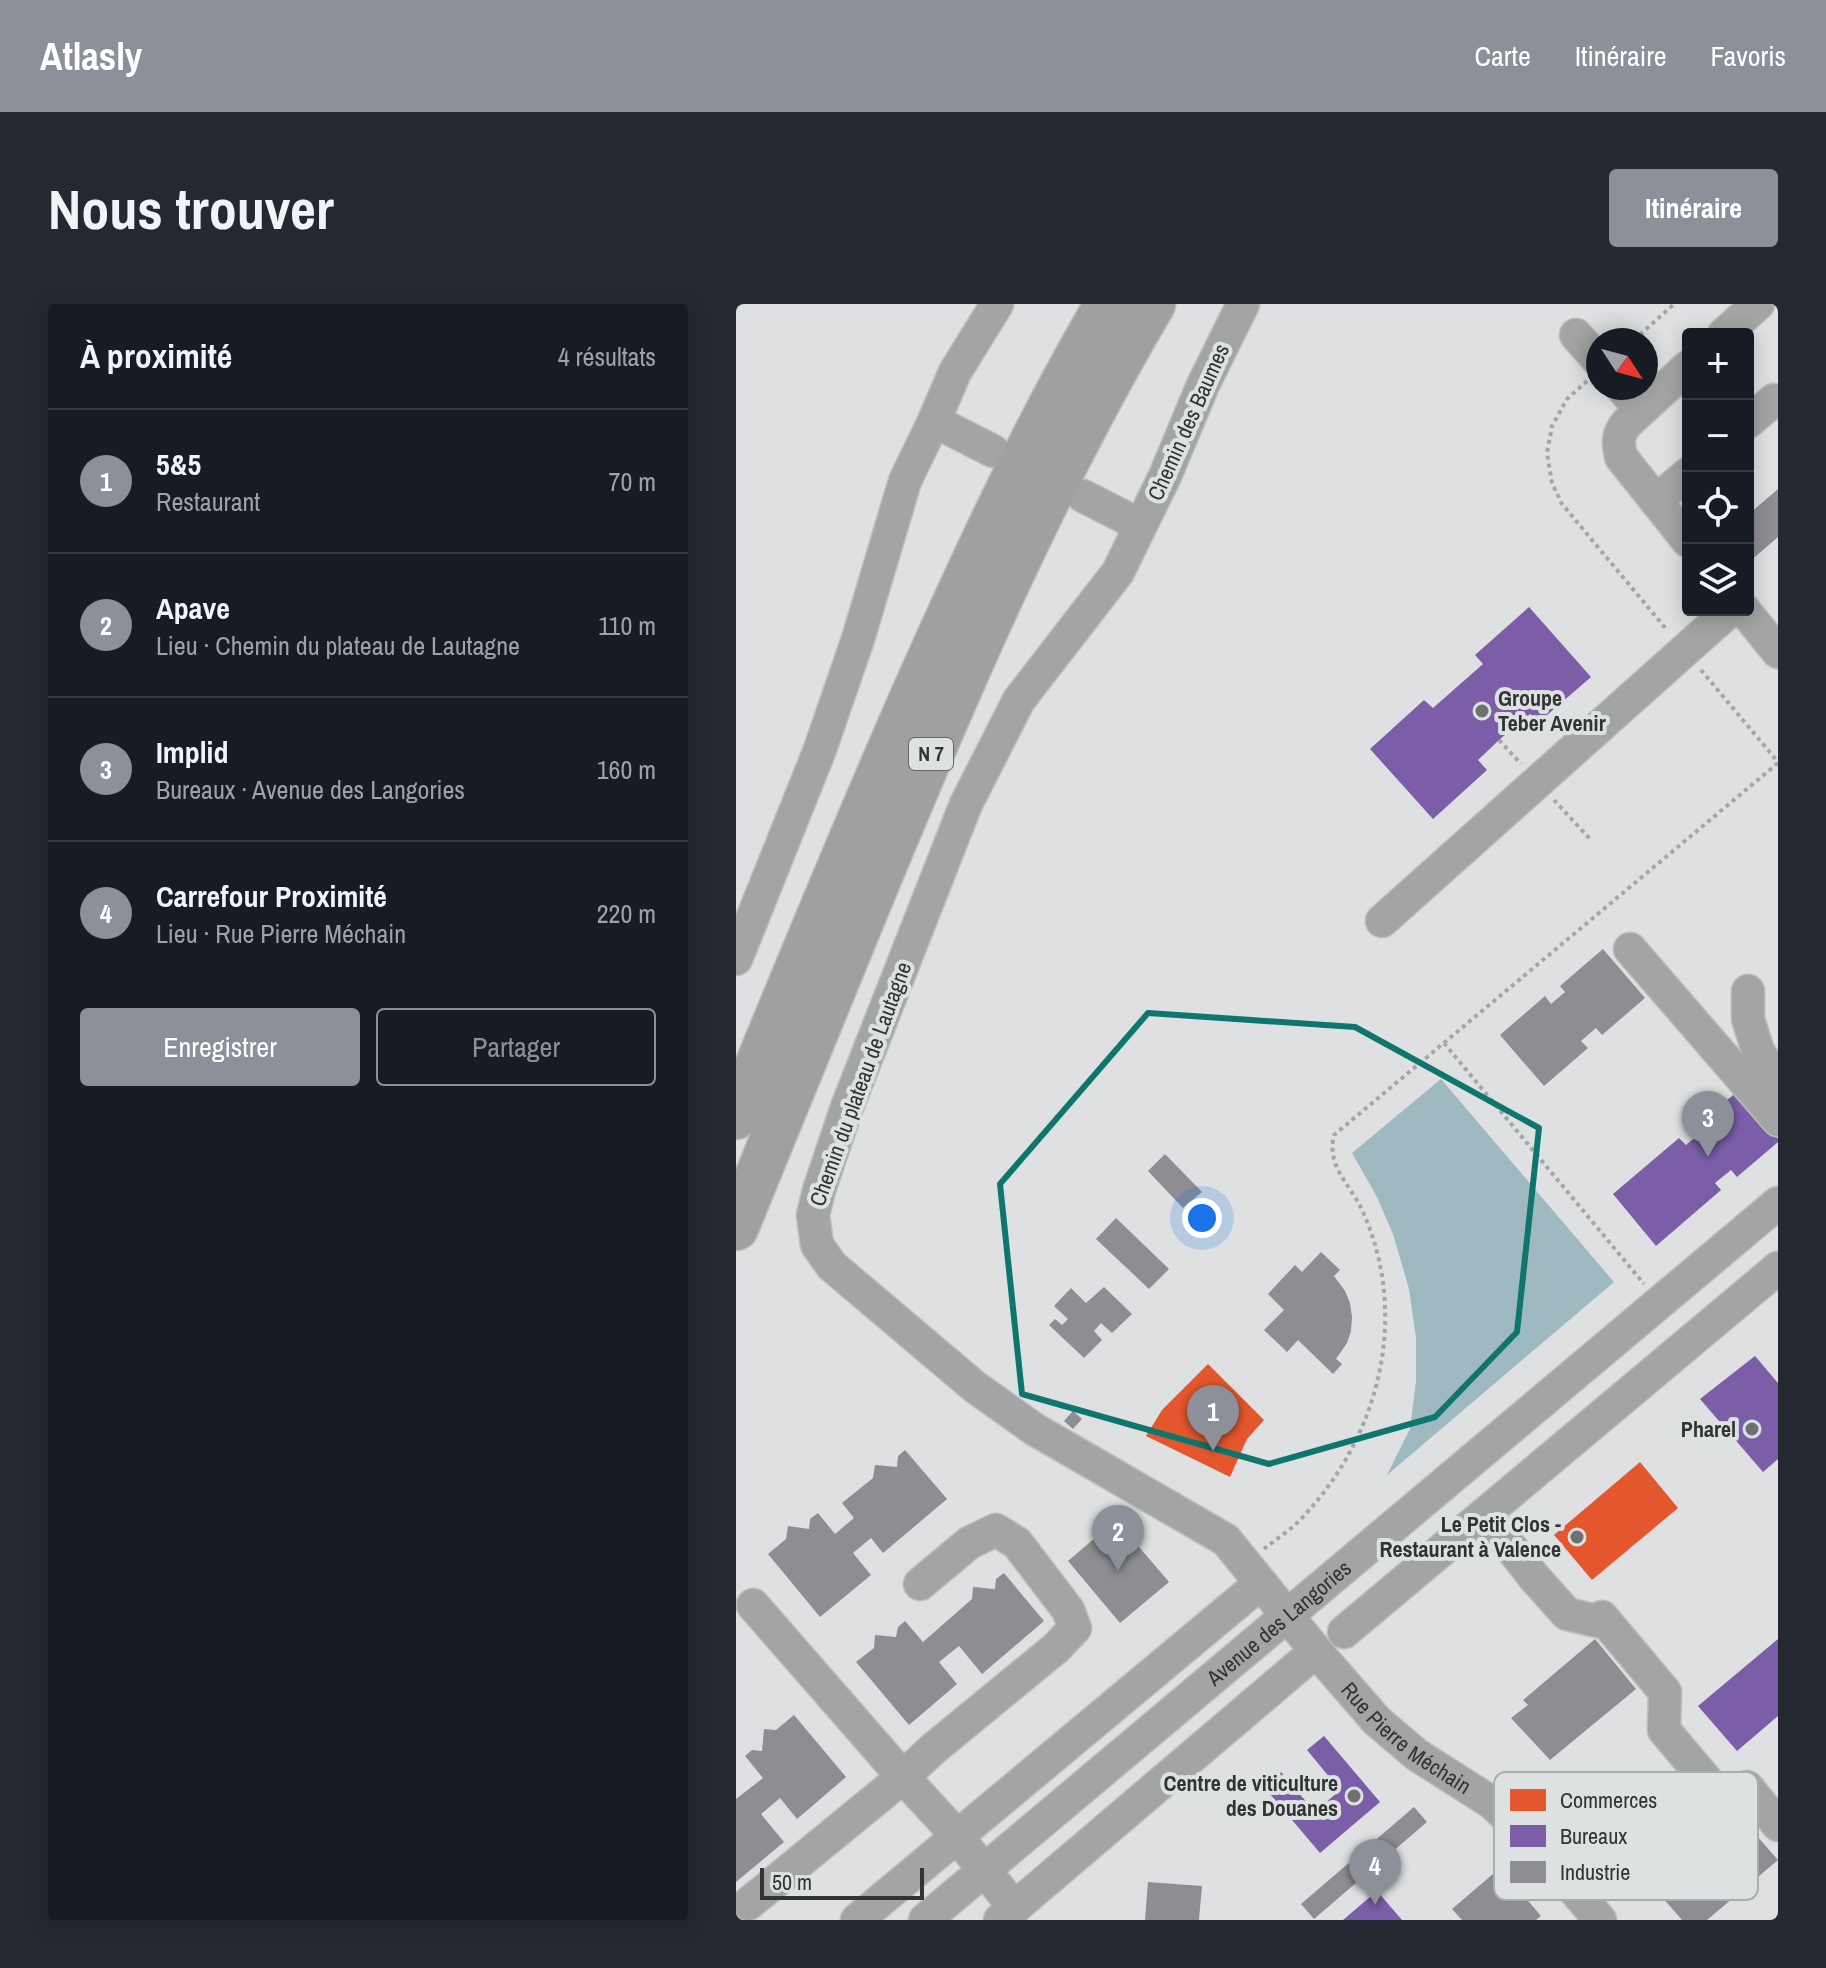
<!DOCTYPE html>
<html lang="fr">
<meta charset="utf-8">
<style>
body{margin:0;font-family:"Archivo Narrow",sans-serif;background:#242831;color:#f1f3f6}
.controls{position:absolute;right:24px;top:24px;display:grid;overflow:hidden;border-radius:8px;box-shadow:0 4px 20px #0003}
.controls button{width:72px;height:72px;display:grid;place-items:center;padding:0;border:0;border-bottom:2px solid #363941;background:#171b24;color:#f1f3f6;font:40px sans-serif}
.compass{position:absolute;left:850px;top:24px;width:72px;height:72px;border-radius:50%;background:#171b24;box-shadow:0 4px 20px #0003;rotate:126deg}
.scale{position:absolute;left:24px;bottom:20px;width:164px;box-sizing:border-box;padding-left:8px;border:4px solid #323434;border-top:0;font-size:22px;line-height:28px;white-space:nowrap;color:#323434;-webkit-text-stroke:6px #dde1e2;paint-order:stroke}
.you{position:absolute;left:466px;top:914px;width:28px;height:28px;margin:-20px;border:6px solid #fff;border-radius:50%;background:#1a73e8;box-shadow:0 0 0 12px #1a73e833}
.badge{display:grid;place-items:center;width:52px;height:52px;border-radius:50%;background:#8c9099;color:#fff;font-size:26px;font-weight:700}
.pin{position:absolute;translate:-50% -66px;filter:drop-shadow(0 2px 4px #0008)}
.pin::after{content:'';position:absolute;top:42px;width:28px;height:24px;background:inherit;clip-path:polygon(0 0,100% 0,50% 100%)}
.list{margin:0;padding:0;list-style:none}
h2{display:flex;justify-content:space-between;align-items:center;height:104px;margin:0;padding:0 32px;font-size:34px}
h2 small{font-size:26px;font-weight:400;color:#9ea1a6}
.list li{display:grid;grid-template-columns:52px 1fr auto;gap:24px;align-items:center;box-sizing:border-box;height:144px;padding:0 32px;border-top:2px solid #363941}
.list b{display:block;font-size:30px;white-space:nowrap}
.list p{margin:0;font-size:26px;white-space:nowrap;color:#9ea1a6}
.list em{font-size:26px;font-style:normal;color:#9ea1a6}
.actions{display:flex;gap:16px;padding:24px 32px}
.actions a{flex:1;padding:18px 0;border:2px solid #8c9099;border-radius:8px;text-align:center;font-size:28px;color:#8c9099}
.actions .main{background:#8c9099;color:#fff}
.icon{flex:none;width:44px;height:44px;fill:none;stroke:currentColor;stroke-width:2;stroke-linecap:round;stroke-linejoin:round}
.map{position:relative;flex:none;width:1042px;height:1616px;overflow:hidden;border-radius:8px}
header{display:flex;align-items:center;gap:48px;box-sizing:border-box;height:112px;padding:0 40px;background:#8c9099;color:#fff}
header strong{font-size:38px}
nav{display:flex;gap:44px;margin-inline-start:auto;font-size:28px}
.intro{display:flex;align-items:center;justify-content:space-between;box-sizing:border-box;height:192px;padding:0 48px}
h1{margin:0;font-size:56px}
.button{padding:20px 36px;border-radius:8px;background:#8c9099;color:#fff;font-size:28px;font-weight:700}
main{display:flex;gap:48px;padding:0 48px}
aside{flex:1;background:#171b24;border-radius:8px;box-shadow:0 4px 20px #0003}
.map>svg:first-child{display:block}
</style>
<header>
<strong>Atlasly</strong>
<nav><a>Carte</a><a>Itinéraire</a><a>Favoris</a></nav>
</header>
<div class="intro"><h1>Nous trouver</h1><a class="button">Itinéraire</a></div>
<main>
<aside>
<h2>À proximité<small>4 résultats</small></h2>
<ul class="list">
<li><span class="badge">1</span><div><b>5&amp;5</b><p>Restaurant</p></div><em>70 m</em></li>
<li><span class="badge">2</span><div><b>Apave</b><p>Lieu · Chemin du plateau de Lautagne</p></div><em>110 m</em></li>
<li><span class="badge">3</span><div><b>Implid</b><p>Bureaux · Avenue des Langories</p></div><em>160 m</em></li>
<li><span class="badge">4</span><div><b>Carrefour Proximité</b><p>Lieu · Rue Pierre Méchain</p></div><em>220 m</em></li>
</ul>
<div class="actions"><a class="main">Enregistrer</a><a>Partager</a></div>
</aside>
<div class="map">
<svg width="1042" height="1616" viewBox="0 0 1042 1616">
<rect width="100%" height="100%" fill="#dee0e1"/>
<path fill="#9eb9bf" d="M705,775L878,978L651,1171L674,1125L680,1077V1034L673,985L657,930L641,893L616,849Z"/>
<path fill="#e4572e" d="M472,1060L528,1116L511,1135L494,1173L410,1132L426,1106Z
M904,1158L942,1204L856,1276L818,1231Z"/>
<path fill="#7b5ea7" d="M793,303L855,373L803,418L794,410L763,436L742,456L751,466L697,515L634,445L688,396L697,404L747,360L739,351Z
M1002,787L1042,835V838L1001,873L995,866L979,879L985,886L920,942L877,890L943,834L950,841L963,830L958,824Z
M1019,1052L1042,1079V1155L1027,1168L964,1095Z
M1042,1335V1412L1001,1447L962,1402Z
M588,1432L644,1498L584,1549L528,1483L545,1468L579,1508L604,1486L571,1446Z
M641,1587L666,1616H607Z"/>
<path fill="#8d8d92" d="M1042,185V233L1013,258L1012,208L1014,209Z
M867,645L909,694L866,731L860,724L845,737L852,744L808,782L764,731L809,692L815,700L829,688L824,682Z
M429,850L466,888L447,904L412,867Z
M380,914L433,965L413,985L360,935Z
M585,948L604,966L598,972L609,987L614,999L616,1013L615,1027L611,1039L600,1055L606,1060L597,1070L562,1036L551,1048L528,1026L548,1006L532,990L559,961L566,968Z
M368,983L396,1010L376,1029L365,1019L358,1027L366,1036L348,1054L313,1021L319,1015L326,1021L332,1015L318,1002L335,984L350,999Z
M337,1107L346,1115L337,1125L328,1117Z
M169,1146L211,1195L147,1249L135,1234L117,1249L135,1271L84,1313L32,1250L50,1235L52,1222L73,1225L74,1215L82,1209L99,1230L118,1214L106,1199L137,1174L139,1161L161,1163L162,1152Z
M380,1216L433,1278L384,1319L332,1257Z
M268,1269L308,1317L246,1370L223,1342L203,1358L221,1380L173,1421L120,1358L138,1344L139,1331L160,1333L162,1323L169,1317L187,1338L236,1295L237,1283L259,1285L260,1275Z
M859,1335L900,1385L814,1456L775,1414L792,1401L787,1396Z
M58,1411L110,1473L61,1515L44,1494L25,1510L48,1538L0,1578V1495L27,1474L9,1452L16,1446L26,1447L28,1425L40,1426Z
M678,1503L691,1518L578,1615L565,1600Z
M1000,1508L1042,1556L971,1616H946L919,1585L934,1572L929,1568Z
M764,1564L805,1612L800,1616H726L716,1605Z
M412,1578L466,1582L463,1616H409Z"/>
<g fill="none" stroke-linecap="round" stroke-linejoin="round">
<g stroke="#bcbebe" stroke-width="35">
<g id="minor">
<path id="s1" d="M507,0L467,81L429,172L382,268L283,396L230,500L111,803L83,886L77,911L81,941L96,962L239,1083L298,1125L490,1236L580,1347L641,1417L681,1451L755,1498L797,1537L864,1616"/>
<path d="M988,30L1022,0"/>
<path d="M840,31L862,56"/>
<path d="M952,63L891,119C881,131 882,138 885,153L952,237"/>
<path d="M886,84L905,105"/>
<path d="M198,117L257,147"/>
<path d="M1012,118L1038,96L1042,98"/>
<path d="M347,192L404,221"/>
<path d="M920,197L952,170"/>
<path d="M1008,306L1042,348"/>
<path d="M646,617L994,306"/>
<path d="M894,645L1042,816"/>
<path d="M0,655L83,448L122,335L169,177L198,117L219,68L261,0"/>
<path d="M1012,687V715L1022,747L1042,777"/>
<path d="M749,1210L797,1272L831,1310L861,1317L866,1313L929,1388L928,1426L976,1483L1002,1488L1011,1483L1042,1521"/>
<path d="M17,1301L167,1473L214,1524L279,1604"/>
<path d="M608,1328L1042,964"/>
<path d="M12,1600L167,1473L197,1445L320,1344L339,1324L332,1306L281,1239L260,1226L233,1239L184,1280"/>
<path d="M121,1616L525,1279"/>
<path id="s2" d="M189,1616L1042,899"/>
<path d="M264,1616L580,1347"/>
</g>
</g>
<g stroke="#bcbebe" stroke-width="47">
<path id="highway" d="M0,813C60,667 119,522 183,378C240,250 300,121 371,0
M0,924C42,819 86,715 128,611C214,402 302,195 417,0"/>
</g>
<path stroke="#a5a6a6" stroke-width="4" stroke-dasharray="4 4" stroke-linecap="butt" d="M898,36L938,0
M851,77L831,95L816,122L811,149L816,179L826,200L931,326
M965,366L1042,458
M763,436L785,460
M818,496L854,535
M708,739L908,980
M528,1245C540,1235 555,1226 566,1214C643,1133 674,1013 627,908C615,880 590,864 598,831L1042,459"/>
<use href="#minor" stroke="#a3a4a4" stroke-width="32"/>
<use href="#highway" stroke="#a0a0a1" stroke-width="44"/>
</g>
<path fill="none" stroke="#0f766e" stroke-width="6" stroke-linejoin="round" d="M412,709L619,723L803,824L781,1028L699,1113L533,1160L286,1090L264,880Z"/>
<g fill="#6e7071" stroke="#dde1e2" stroke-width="3">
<circle cx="746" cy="407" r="8"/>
<circle cx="1016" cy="1125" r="8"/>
<circle cx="841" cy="1233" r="8"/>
<circle cx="618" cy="1492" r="8"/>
</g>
<g text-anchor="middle" stroke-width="8" stroke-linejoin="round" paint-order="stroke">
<rect fill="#dde1e2" stroke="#656868" stroke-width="2" x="173" y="434" width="44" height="32" rx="6"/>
<g font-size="20" font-weight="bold" fill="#323434">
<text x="195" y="457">N 7</text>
</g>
<g font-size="22" fill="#323434" stroke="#dde1e2">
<text transform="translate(452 118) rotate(-66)" y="8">Chemin des Baumes</text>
<text transform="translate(124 780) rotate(-70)" y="8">Chemin du plateau de Lautagne</text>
<text dy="8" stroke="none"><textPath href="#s2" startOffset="462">Avenue des Langories</textPath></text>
<text dy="8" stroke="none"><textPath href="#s1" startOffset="1820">Rue Pierre Méchain</textPath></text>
</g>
<g font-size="22" font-weight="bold" fill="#323434" stroke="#dde1e2" text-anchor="end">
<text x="762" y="402" text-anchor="start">Groupe<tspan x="762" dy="25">Teber Avenir</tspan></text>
<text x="1000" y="1133">Pharel</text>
<text x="825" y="1228">Le Petit Clos -<tspan x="825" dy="25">Restaurant à Valence</tspan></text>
<text x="602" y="1487">Centre de viticulture<tspan x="602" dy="25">des Douanes</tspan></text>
</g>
</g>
<rect x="758" y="1468" width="264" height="128" rx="12" fill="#dde1e2" stroke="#aaadae" stroke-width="2"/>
<rect x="774" y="1485" width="36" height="22" fill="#e4572e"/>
<rect x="774" y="1521" width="36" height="22" fill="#7b5ea7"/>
<rect x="774" y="1557" width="36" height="22" fill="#8d8d92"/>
<g font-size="22" fill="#323434">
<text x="824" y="1504">Commerces</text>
<text x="824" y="1540">Bureaux</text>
<text x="824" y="1576">Industrie</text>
</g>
</svg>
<div class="controls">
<button>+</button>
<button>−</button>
<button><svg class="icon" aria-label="locate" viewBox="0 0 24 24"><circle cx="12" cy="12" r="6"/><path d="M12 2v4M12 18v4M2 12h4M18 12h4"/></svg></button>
<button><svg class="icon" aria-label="layers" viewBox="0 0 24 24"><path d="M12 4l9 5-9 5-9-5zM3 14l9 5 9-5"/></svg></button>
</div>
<svg class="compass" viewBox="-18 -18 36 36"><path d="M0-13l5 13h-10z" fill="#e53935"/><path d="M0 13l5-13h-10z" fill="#9ea1a6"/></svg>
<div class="scale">50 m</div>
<div class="you"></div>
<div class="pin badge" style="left:477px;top:1147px">1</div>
<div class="pin badge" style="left:382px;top:1267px">2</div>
<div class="pin badge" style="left:972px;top:853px">3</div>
<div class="pin badge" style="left:639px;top:1601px">4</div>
</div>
</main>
